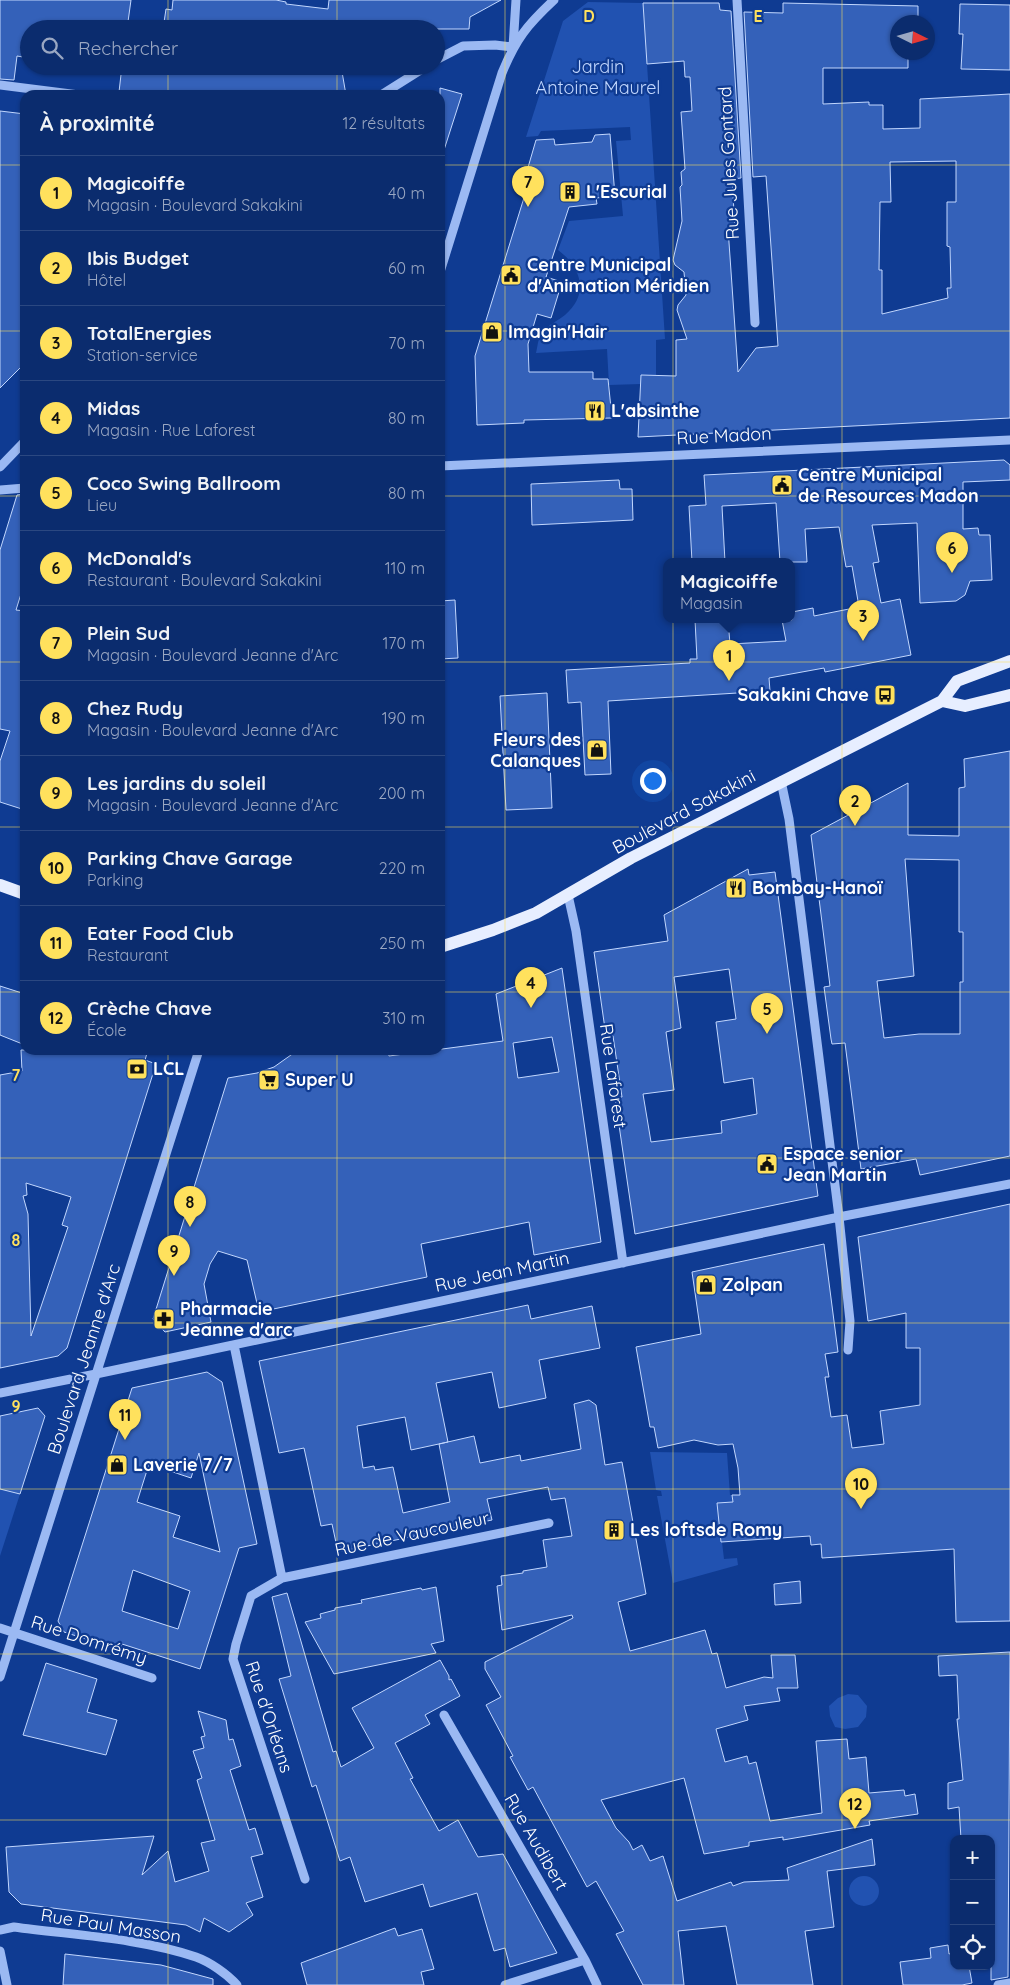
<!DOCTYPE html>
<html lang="fr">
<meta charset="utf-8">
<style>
body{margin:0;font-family:Quicksand,sans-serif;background:#143473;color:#f1f3f6}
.controls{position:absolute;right:15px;bottom:15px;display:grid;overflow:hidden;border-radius:10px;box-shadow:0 1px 4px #0004}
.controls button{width:45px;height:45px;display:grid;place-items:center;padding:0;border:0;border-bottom:1px solid #2b4881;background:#0b2c6e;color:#f1f3f6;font:25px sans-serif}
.compass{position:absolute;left:890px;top:15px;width:45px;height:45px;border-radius:50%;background:#0b2c6e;box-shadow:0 1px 4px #0004;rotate:95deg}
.you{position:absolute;left:652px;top:780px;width:18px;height:18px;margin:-12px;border:4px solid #fff;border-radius:50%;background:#1a73e8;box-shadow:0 0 0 8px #1a73e833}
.badge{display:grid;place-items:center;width:32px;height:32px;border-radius:50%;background:#ffe15d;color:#111;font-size:16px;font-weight:700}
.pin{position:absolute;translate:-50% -41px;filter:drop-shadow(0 1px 2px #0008)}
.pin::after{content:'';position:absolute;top:26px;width:18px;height:15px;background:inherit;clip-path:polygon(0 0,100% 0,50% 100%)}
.popup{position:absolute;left:663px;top:558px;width:132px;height:65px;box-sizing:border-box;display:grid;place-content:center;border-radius:10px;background:#0b2c6e;filter:drop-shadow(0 1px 4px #0005);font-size:16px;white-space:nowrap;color:#9aa7c2}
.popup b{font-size:19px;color:#f1f3f6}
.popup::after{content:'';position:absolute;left:50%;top:100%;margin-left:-10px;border:10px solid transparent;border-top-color:#0b2c6e}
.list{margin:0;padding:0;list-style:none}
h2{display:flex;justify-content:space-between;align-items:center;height:65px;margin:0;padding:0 20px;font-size:21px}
h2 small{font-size:16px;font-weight:400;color:#9aa7c2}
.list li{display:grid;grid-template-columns:32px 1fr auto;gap:15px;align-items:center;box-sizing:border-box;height:75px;padding:0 20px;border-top:1px solid #2b4881}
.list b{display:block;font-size:19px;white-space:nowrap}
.list p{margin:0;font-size:16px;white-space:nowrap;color:#9aa7c2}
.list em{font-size:16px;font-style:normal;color:#9aa7c2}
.icon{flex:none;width:28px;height:28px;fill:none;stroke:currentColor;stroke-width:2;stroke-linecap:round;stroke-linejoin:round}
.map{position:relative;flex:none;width:1010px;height:1985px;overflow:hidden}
.search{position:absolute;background:#0b2c6e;box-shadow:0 1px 4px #0004;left:20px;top:20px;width:425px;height:55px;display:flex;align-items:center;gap:12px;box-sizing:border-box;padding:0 18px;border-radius:28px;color:#9aa7c2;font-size:19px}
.panel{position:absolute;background:#0b2c6e;box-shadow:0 1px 4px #0004;left:20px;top:90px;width:425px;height:965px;border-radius:15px}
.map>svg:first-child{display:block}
</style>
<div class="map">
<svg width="1010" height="1985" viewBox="0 0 1010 1985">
<rect width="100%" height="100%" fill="#0f3b92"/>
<path fill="#2152b1" d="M588,2L643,3L665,339L656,340V375H641V384L609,385L607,349L536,353C538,345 538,337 543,331C549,324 558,321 565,315C590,294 581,267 558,250L569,221L623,216L616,141L631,140L630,127L541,131L538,136L526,137L563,21Z
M650,1452L727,1453L730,1495H732L733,1502L718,1503L721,1542H722L724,1559L737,1558L738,1565L673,1583L657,1496H662L661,1491L656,1490Z
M0,1489L20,1494L0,1556Z
M848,1694L858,1695L867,1706L866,1717L858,1727L845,1729L835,1727L830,1716L829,1706L838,1698Z
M849 1891a15 15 0 1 1 30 0a15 15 0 1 1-30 0Z"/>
<path fill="#3461b9" stroke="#c2d7fe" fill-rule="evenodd" d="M0,0H131L127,29H29V58L17,56L14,80L0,79Z
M173,0H276L286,2V4L328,9L329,0H501L470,17L469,29H163L166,9L172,10Z
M643,3H719L720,10L731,11L741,178L732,179L735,228H728L738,372L756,348L778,346L766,176L753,177L744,12L783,13V3L918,6V22H898V52H908V68H823V104L869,102V105H883V129L920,128V99L1010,94V418L638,437L641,375L676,376V340L687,339L677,310L678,305L686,295L684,272L675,265L673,260L682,221L680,187L682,185L681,172L685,169L681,112L692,111L690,77H685L684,61L647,64ZM956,161V202H947V246L950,247L951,288H947L948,298L882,314V270H879L880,202H891L890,162Z
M960,4L1010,5V70L961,69L963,34H959Z
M122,66H341L346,95H146L119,92Z
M440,88L462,94L444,150L440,149Z
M0,111L25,114V363L0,388Z
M610,134L615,196L596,198L597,204L569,207L546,277L562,282L551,318L537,314L528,344L529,372H593V379H608L612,418L524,420V423L477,425L475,356L527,188H522L536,140L554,139L555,145L592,142L595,135Z
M1004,460L1010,465V480L963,482V529L978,528L979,535H990L992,580L970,581L965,595L956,601L920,603L917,523L872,525L879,562L873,563L881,603L900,599L911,655L825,672L824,668L769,678L770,691L608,701L611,774L585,775L581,702L568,703L566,670L690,663V659H697L695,620H728L730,644L786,641L782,620H792V612L813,608L814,616L859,607L852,566L846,567L839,527L805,529L807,562H780L776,503L722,506L725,562H692L689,506L706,505L704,475Z
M619,480L620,489H632L633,520L532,525L531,484Z
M25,494V581L16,610L25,611V810L0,802V761L10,731L0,729V550L17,495Z
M455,600L458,658L440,659V601Z
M547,693L552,808L506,810L500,696Z
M1010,751V1156L920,1175L916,1159L861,1169L845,1043L832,1044L831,1039L824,987L830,986L811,835L908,783V835L959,836V788L965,787L964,759ZM905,859L959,860V932H963V982H960V1034H919L884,1038L877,981L914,976Z
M748,869L749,875L775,872L818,1196L635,1234L615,1098L622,1097L613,1036H606L594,952L668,941L664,915ZM729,969L736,1019L716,1022L724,1083L753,1078L757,1114L721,1121L722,1133L651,1142L643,1094L674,1090L666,1032L681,1028L674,977Z
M562,968L601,1242L534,1255L529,1222L421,1244L427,1277L259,1312L247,1260L218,1251L210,1264L204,1284L211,1322L165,1332L153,1319L228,1078L257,1073L274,1067L298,1050H388L389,1056L503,1041L496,994ZM552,1037L559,1072L518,1078L513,1043Z
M0,986L25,994V1045L0,1035Z
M21,1050H148L145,1060L156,1064L67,1348L58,1356L0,1368V1075L22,1071ZM26,1183L71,1197L62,1225L68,1227L31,1336L28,1214L23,1196L27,1195Z
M1010,1204V1621L956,1622L954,1549L822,1558L821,1544L811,1545L810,1536L721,1542L717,1503L733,1502L732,1495H740L738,1468L733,1444L718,1445L694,1440L658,1448L654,1427H650L636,1347L701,1334L692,1272L824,1244L838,1352L825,1354L829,1377H825L831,1417L847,1415L852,1448L884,1444L880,1411L920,1405V1348H906V1313L868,1321L858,1237Z
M528,1305L531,1319L592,1306L600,1348L539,1360L546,1398L499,1408L492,1372L436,1383L448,1442L411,1450L405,1417L357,1426L363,1468L374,1466L375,1470L393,1467L403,1513L450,1502L439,1444L474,1436L480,1463L520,1455L521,1461L581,1449L574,1404L589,1400L596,1405L605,1465L622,1462L646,1594L618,1602L630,1651L705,1630L712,1654L717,1653L726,1688L764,1677L773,1678L771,1655H795L798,1688H777L780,1701L744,1706L748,1720L716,1729L725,1762L747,1756L749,1764L756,1762L770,1821L822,1813L816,1741L847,1739L849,1759L866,1757L869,1793L904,1790L905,1796L915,1794L918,1814L869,1821L870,1825L783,1840V1837L749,1842V1846L704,1854L684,1778L601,1800L616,1828L629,1842L633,1850L642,1845L650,1861L663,1856L677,1901L731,1882L733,1886L744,1882L789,1880L787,1868L872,1839L875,1865L827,1871L834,1927L805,1931L813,1985H737L726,1926L678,1931L684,1985H643L616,1934L624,1931L596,1881L587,1887L533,1787L528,1790L510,1757L513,1756L486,1705L501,1697L485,1669V1662L573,1618L572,1615L502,1630L497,1586L502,1585L501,1576L523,1573V1571L547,1567L543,1540L572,1536L565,1498L551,1500L548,1487L487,1499L492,1520L338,1552L332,1524L321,1526L304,1448L279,1453L259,1361Z
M207,1372L222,1382L257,1544L239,1548L200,1669L122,1644L120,1650L64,1632L58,1621L132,1388ZM199,1453L205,1482L220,1552L173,1537L180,1516L137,1502L149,1464L191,1478ZM133,1570L190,1591L178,1629L122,1611Z
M38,1408L45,1416L20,1494L0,1489V1416Z
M800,1581L801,1603L775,1605L774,1584Z
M436,1587L444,1641L431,1644L436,1653L334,1674L305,1622L321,1618L320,1614L335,1610V1608L362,1603L361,1600L421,1588L422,1590Z
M287,1593L333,1752L336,1751L341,1767L374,1748L352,1708L440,1660L449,1676V1680L451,1679L460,1696L425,1715L430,1724L395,1743L413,1778L410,1779L439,1831L458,1820L478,1857L503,1854L557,1953L510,1967L505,1948L494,1951L477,1893L430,1907L423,1884L365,1902L350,1857L340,1861L316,1785L312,1787L279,1679L291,1676L272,1597Z
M1010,1652L1008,1977L991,1980V1839H961L959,1807L948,1809V1783L963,1780L957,1719H959L957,1675L939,1676L938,1656Z
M46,1663L97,1679L87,1712L117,1720L106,1755L23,1735Z
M198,1711L226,1720L229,1740L233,1739L241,1766L230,1770L249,1830L255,1828L263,1854L251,1857L263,1897L246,1903L253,1915L229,1932L204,1918L200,1932L186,1925L21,1904L9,1892L6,1847L154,1836L142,1875L168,1851L175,1882L209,1871L201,1843L215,1840L197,1780L202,1778L193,1751L204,1748L201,1737L205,1736Z
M395,1928L398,1936L422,1929L434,1969L421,1972L424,1985H307L301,1963Z
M948,1945L949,1954L952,1953L953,1966H969L972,1983L962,1985H903L900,1962L931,1958L930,1948Z
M65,1954L161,1965L213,1979V1985H63Z"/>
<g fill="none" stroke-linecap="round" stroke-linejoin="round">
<path stroke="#9bb9f3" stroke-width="9" d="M737,0L755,323
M513,47L516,0
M436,60L463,46L495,45L513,47
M0,85L79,95
M381,95L427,66
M440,272L502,73C516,39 527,25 554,0
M440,466L1010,440
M0,467L25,441
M0,490L25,488
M781,781L789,819L839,1217L850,1321L848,1350
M568,895L576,931L623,1263
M234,1345L282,1578L251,1596L236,1644L233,1659L305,1879
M0,1393L96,1374L839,1217L1010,1184
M282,1578L549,1523
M0,1628L152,1678
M0,1677L199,1050
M444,1715L585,1960L597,1985
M0,1930L14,1927C72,1935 141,1938 196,1957C210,1962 227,1974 237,1985
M0,1951L7,1985
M505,1985L585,1960
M998,1985L1010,1983"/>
<path stroke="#e7eeff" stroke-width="12" d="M942,701L965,706L1010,695
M0,885L25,894
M440,947L493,930L536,913L631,858L942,701L957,681L1010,661"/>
</g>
<path fill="none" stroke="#ffe15d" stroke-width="1" stroke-opacity="0.55" d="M168,0V29M337,0V29M505,0V1985M673,0V1985M842,0V1985M168,66V95M337,66V95M0,165H25M440,165H1010M0,331H25M440,331H1010M0,496H25M440,496H1010M0,662H25M440,662H1010M0,827H25M440,827H1010M0,992H25M440,992H1010M168,1050V1985M337,1050V1985M0,1158H1010M0,1323H1010M0,1489H1010M0,1654H1010M0,1820H1010"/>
<defs>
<g id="building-square" transform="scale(1.125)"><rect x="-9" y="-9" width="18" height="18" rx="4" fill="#ffe15d" stroke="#0f3b92"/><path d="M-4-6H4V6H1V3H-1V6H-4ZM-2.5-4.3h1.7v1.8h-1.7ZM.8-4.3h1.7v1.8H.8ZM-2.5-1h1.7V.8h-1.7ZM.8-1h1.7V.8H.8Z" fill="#111"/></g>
<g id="civic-square" transform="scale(1.125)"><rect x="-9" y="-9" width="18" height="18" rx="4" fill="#ffe15d" stroke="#0f3b92"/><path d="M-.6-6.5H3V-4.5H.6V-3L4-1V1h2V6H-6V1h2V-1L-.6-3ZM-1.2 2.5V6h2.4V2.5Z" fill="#111"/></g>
<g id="shop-square" transform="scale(1.125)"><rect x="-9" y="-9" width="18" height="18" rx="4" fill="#ffe15d" stroke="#0f3b92"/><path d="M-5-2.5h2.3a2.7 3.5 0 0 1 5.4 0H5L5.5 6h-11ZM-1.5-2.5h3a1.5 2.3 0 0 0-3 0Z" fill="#111"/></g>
<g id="restaurant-square" transform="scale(1.125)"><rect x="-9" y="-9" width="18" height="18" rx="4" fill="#ffe15d" stroke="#0f3b92"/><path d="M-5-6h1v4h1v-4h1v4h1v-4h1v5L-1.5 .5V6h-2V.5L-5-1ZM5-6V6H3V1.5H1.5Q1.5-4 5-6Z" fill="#111"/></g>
<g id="bus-square" transform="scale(1.125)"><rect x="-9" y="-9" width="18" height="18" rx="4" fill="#ffe15d" stroke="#0f3b92"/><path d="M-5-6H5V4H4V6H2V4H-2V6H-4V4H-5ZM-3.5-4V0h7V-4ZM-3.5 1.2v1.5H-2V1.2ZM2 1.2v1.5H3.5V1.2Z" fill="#111"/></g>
<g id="bank-square" transform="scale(1.125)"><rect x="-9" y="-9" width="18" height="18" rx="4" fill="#ffe15d" stroke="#0f3b92"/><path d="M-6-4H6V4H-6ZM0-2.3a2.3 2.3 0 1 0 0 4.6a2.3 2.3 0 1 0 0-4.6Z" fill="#111"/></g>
<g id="supermarket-square" transform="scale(1.125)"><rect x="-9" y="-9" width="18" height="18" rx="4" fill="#ffe15d" stroke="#0f3b92"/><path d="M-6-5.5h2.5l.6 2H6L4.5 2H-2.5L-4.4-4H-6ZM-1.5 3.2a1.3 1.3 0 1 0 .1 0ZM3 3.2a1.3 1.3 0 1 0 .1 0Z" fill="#111"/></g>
<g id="pharmacy-square" transform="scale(1.125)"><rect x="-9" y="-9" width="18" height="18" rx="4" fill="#ffe15d" stroke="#0f3b92"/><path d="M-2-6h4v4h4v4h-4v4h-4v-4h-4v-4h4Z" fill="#111"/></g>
</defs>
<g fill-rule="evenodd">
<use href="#building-square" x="570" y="192"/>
<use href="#civic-square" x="511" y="275"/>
<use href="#shop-square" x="492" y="332"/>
<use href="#restaurant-square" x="595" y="411"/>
<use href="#civic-square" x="782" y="485"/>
<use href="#bus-square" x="885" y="695"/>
<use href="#shop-square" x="597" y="750"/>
<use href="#restaurant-square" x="736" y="888"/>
<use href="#bank-square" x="137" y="1069"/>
<use href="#supermarket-square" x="269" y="1080"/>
<use href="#civic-square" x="767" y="1164"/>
<use href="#shop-square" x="706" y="1285"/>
<use href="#pharmacy-square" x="164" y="1319"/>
<use href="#shop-square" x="117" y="1465"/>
<use href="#building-square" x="614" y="1530"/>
</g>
<g text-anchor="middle" stroke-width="4.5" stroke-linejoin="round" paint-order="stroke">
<g font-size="18" fill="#c2d7fe" stroke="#0f3b92">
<text x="598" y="73">Jardin<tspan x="598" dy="21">Antoine Maurel</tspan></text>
</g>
<g font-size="18" fill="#fff" stroke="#0f3b92">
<text transform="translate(729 163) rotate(-93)" y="6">Rue Jules Gontard</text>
<text transform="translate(724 436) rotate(-3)" y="6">Rue Madon</text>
<text transform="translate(684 812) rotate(-28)" y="6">Boulevard Sakakini</text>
<text transform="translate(613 1076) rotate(82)" y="6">Rue Laforest</text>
<text transform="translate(502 1272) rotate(-12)" y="6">Rue Jean Martin</text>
<text transform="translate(84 1359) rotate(-72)" y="6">Boulevard Jeanne d'Arc</text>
<text transform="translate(412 1534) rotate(-12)" y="6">Rue de Vaucouleur</text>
<text transform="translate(89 1640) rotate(18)" y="6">Rue Domrémy</text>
<text transform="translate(269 1717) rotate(72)" y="6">Rue d'Orléans</text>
<text transform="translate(536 1842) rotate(60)" y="6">Rue Audibert</text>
<text transform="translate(111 1926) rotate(9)" y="6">Rue Paul Masson</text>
</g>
<g font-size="18" font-weight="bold" fill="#fff" stroke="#0f3b92" text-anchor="start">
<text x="586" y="198">L'Escurial</text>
<text x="527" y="271">Centre Municipal<tspan x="527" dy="21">d'Animation Méridien</tspan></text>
<text x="508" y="338">Imagin'Hair</text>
<text x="611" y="417">L'absinthe</text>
<text x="798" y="481">Centre Municipal<tspan x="798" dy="21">de Resources Madon</tspan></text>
<text x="869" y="701" text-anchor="end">Sakakini Chave</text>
<text x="581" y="746" text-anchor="end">Fleurs des<tspan x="581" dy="21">Calanques</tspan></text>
<text x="752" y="894">Bombay-Hanoï</text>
<text x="153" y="1075">LCL</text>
<text x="285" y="1086">Super U</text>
<text x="783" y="1160">Espace senior<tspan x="783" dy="21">Jean Martin</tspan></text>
<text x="722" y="1291">Zolpan</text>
<text x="180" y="1315">Pharmacie<tspan x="180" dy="21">Jeanne d'arc</tspan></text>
<text x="133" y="1471">Laverie 7/7</text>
<text x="630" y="1536">Les loftsde Romy</text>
</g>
</g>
<g font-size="16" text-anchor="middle" font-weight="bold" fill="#ffe15d" stroke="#0f3b92" stroke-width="4.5" stroke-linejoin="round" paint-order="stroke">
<text x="589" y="22">D</text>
<text x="758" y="22">E</text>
<text x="16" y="1081">7</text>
<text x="16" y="1246">8</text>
<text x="16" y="1412">9</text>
</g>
</svg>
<div class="controls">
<button>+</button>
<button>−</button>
<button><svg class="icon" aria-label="locate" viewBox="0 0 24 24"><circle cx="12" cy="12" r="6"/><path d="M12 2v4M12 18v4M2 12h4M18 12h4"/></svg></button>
</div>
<svg class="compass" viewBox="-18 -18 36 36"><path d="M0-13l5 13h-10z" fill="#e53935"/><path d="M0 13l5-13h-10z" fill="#9aa7c2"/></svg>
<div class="you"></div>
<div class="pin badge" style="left:729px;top:681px">1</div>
<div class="popup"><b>Magicoiffe</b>Magasin</div>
<div class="pin badge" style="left:855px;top:826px">2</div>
<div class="pin badge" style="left:863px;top:641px">3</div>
<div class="pin badge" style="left:531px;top:1008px">4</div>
<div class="pin badge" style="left:767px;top:1034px">5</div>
<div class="pin badge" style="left:952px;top:573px">6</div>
<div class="pin badge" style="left:528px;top:207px">7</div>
<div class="pin badge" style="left:190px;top:1227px">8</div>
<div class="pin badge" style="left:174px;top:1276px">9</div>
<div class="pin badge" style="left:861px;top:1509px">10</div>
<div class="pin badge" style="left:125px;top:1440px">11</div>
<div class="pin badge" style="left:855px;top:1829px">12</div>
<div class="search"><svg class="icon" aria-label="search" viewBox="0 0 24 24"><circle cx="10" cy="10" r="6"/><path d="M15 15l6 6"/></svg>Rechercher</div>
<section class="panel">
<h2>À proximité<small>12 résultats</small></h2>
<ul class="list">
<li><span class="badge">1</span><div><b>Magicoiffe</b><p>Magasin · Boulevard Sakakini</p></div><em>40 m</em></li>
<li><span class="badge">2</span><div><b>Ibis Budget</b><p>Hôtel</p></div><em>60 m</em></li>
<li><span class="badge">3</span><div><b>TotalEnergies</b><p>Station-service</p></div><em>70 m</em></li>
<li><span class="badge">4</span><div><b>Midas</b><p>Magasin · Rue Laforest</p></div><em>80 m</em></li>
<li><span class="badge">5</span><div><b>Coco Swing Ballroom</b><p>Lieu</p></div><em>80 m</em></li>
<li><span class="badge">6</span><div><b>McDonald's</b><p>Restaurant · Boulevard Sakakini</p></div><em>110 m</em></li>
<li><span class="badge">7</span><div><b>Plein Sud</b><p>Magasin · Boulevard Jeanne d'Arc</p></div><em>170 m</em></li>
<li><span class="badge">8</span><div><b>Chez Rudy</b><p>Magasin · Boulevard Jeanne d'Arc</p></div><em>190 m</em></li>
<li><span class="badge">9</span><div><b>Les jardins du soleil</b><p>Magasin · Boulevard Jeanne d'Arc</p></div><em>200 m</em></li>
<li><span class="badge">10</span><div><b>Parking Chave Garage</b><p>Parking</p></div><em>220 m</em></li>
<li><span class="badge">11</span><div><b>Eater Food Club</b><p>Restaurant</p></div><em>250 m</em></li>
<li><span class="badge">12</span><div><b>Crèche Chave</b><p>École</p></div><em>310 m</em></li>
</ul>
</section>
</div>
